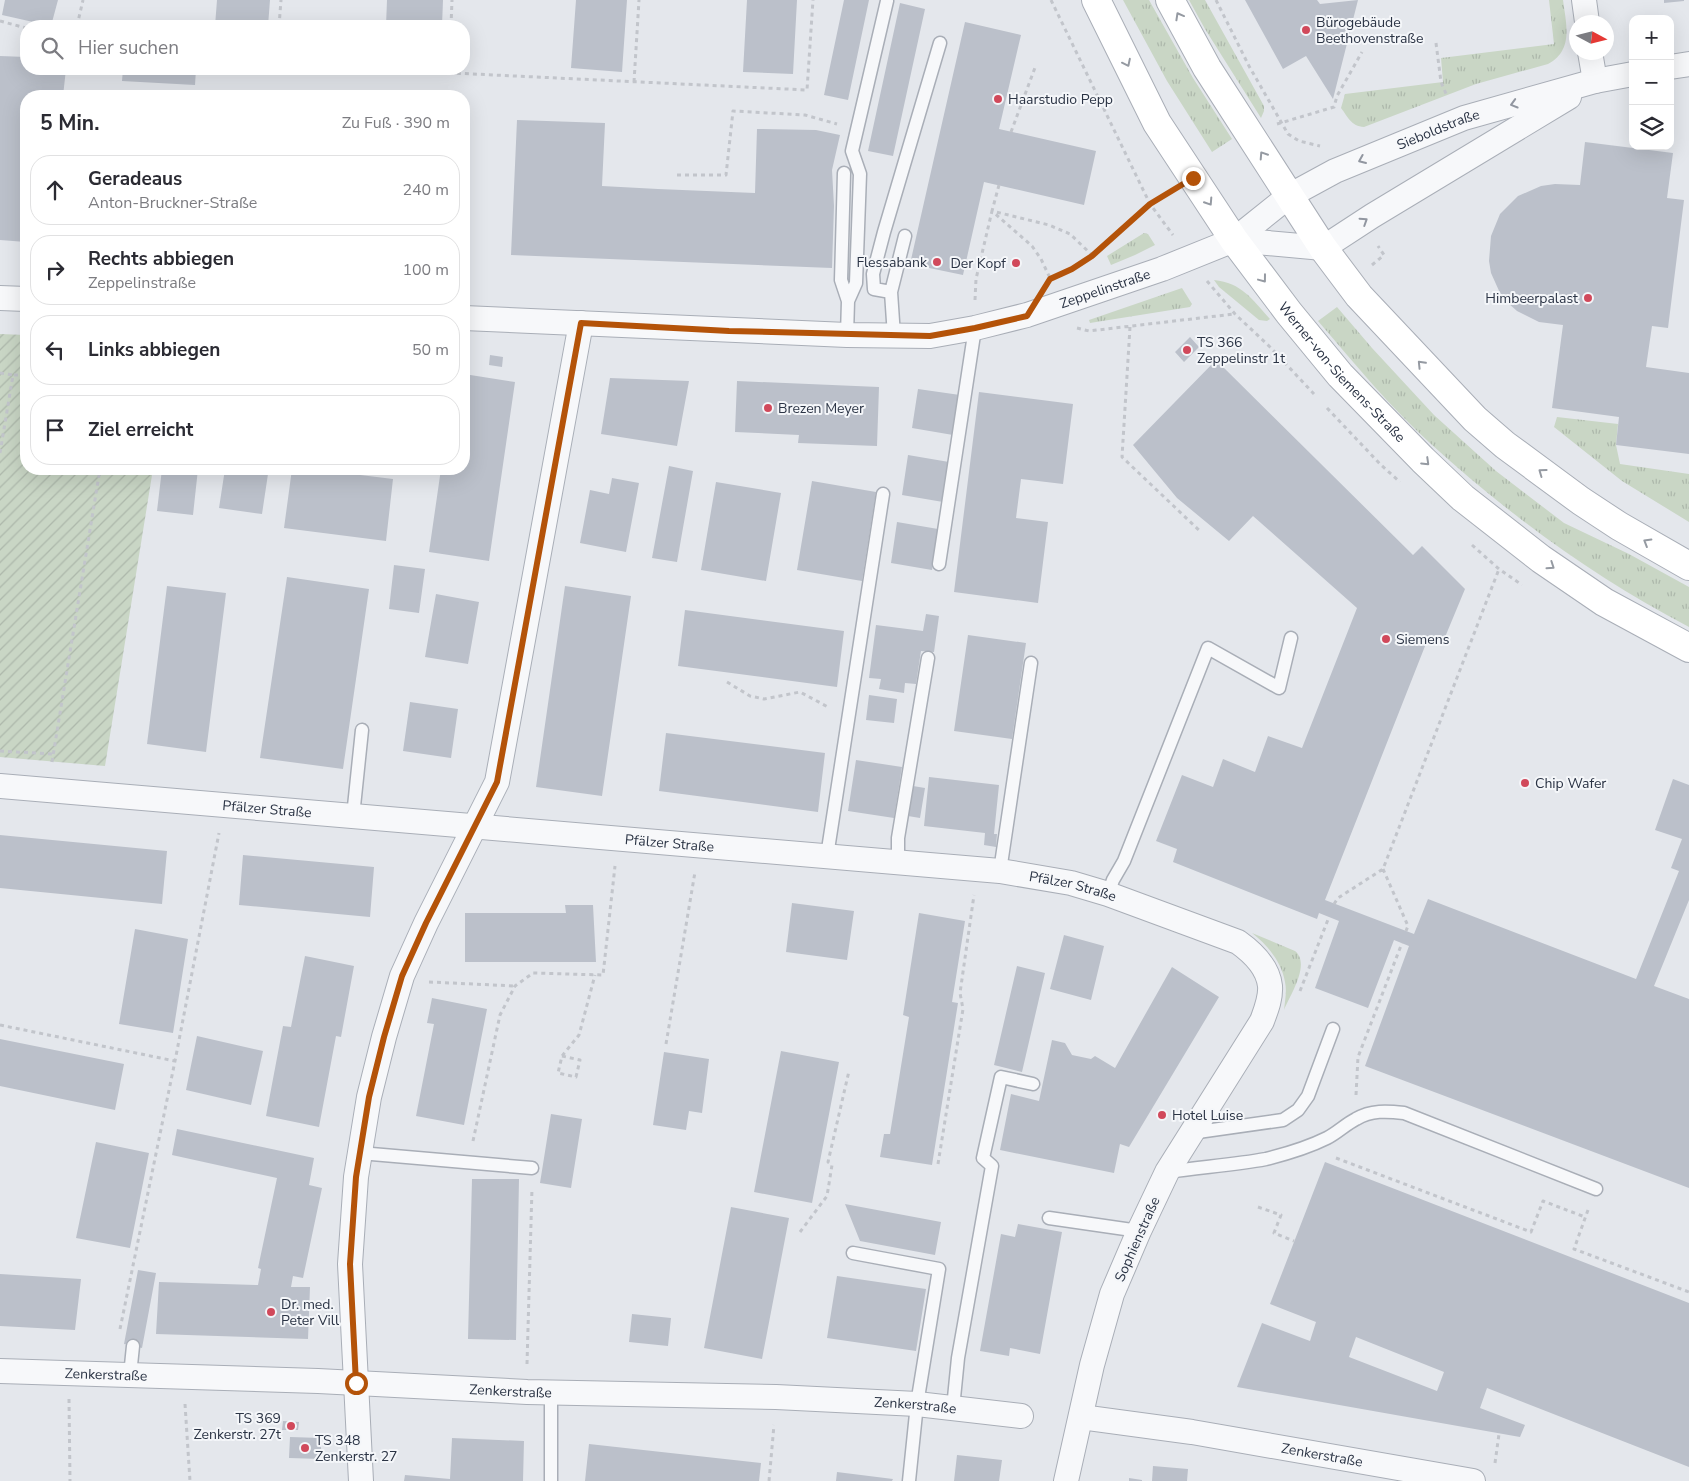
<!DOCTYPE html>
<html lang="de">
<meta charset="utf-8">
<style>
body{margin:0;font-family:"Nunito Sans",sans-serif;background:#f7f7f7;color:#2b2b33}
.controls{position:absolute;right:15px;top:15px;display:grid;overflow:hidden;border-radius:10px;box-shadow:0 5px 20px #0002}
.controls button{width:45px;height:45px;display:grid;place-items:center;padding:0;border:0;border-bottom:1px solid #e1e1e2;background:#fff;color:#2b2b33;font:25px sans-serif}
.compass{position:absolute;left:1569px;top:15px;width:45px;height:45px;border-radius:50%;background:#fff;box-shadow:0 5px 20px #0002;rotate:97deg}
.stop{position:absolute;width:15px;height:15px;margin:-11px;border:4px solid #b45309;border-radius:50%;background:#fff}
.stop.end{background:#b45309;border-color:#fff;box-shadow:0 1px 5px #0008}
.list{margin:0;padding:0;list-style:none}
h2{display:flex;justify-content:space-between;align-items:center;height:65px;margin:0;padding:0 20px;font-size:21px}
h2 small{font-size:16px;font-weight:400;color:#7c7c81}
.list li{display:grid;grid-template-columns:32px 1fr auto;gap:15px;align-items:center;box-sizing:border-box;height:70px;margin:0 10px 10px;padding:0 10px;border:1px solid #e1e1e2;border-radius:20px}
.list b{display:block;font-size:19px;white-space:nowrap}
.list p{margin:0;font-size:16px;white-space:nowrap;color:#7c7c81}
.list em{font-size:16px;font-style:normal;color:#7c7c81}
.icon{flex:none;width:28px;height:28px;fill:none;stroke:currentColor;stroke-width:2;stroke-linecap:round;stroke-linejoin:round}
.map{position:relative;flex:none;width:1689px;height:1481px;overflow:hidden}
.search{position:absolute;background:#fff;box-shadow:0 5px 20px #0002;left:20px;top:20px;width:450px;height:55px;display:flex;align-items:center;gap:12px;box-sizing:border-box;padding:0 18px;border-radius:20px;color:#7c7c81;font-size:19px}
.panel{position:absolute;background:#fff;box-shadow:0 5px 20px #0002;left:20px;top:90px;width:450px;height:385px;border-radius:20px}
.map>svg:first-child{display:block}
</style>
<div class="map">
<svg width="1689" height="1481" viewBox="0 0 1689 1481">
<defs>
<pattern id="grass-tufts" width="24" height="20" patternUnits="userSpaceOnUse" patternTransform="scale(1.25)"><rect width="24" height="20" fill="#c9d6c5"/><path d="M3 7l-1-3M5 7V3M7 7l1-3M15 17l-1-3M17 17v-4M19 17l1-3" fill="none" stroke="#adb8ab"/></pattern>
<pattern id="garden-furrows" width="10" height="10" patternUnits="userSpaceOnUse" patternTransform="scale(1.25)"><rect width="10" height="10" fill="#c9d6c5"/><path d="M-1 1l2-2M0 10L10 0M9 11l2-2" fill="none" stroke="#adb8ab"/></pattern>
</defs>
<rect width="100%" height="100%" fill="#e4e7ec"/>
<path fill="url(#grass-tufts)" d="M1123,0H1149L1193,78L1232,139L1212,152L1167,81Z
M1189,0H1205L1264,106V111L1261,118L1205,29Z
M1549,0H1563C1566,24 1574,50 1548,64L1476,84L1364,127C1351,126 1348,117 1341,108L1345,94L1443,82L1441,58L1554,44Z
M1144,233L1148,234L1155,245L1135,255L1111,265L1107,256Z
M1214,280C1242,283 1252,299 1270,319L1267,321L1259,320L1219,287Z
M1182,288L1192,304L1190,307L1090,323L1089,320Z
M1337,307L1372,348L1434,415L1496,471L1564,523L1629,554L1689,587V627C1595,578 1509,515 1431,444C1390,407 1354,363 1318,321Z
M1557,417L1618,424L1616,445L1620,464L1689,474V522L1622,481L1554,427Z
M1252,933L1295,951C1311,964 1290,995 1284,1010C1285,1001 1287,991 1285,982C1282,963 1268,945 1252,933Z"/>
<path fill="url(#garden-furrows)" d="M0,334L26,335V469H153L105,766L0,757Z"/>
<path fill="#bbc0ca" fill-rule="evenodd" d="M5,0H58L51,26L2,15Z
M217,0H270L268,26H215Z
M387,0H443L442,26H386Z
M576,0H627L622,72L571,68Z
M747,0H797L793,74L743,72Z
M844,0H869L848,100L824,95Z
M1245,0H1317L1320,4L1358,0L1333,99L1306,56L1283,69Z
M1664,0H1684V1L1664,3Z
M900,3L925,9L893,156L868,151Z
M965,22L1021,35L999,129L1096,151L1084,205L984,182L963,275L910,264Z
M0,56L26,57V69H66L63,96H26V242L0,240Z
M123,69H196L195,85L122,81Z
M517,120L605,123L602,186L658,189L755,193L757,129L816,130L840,135L832,170L834,206L832,268L511,255Z
M1585,142L1673,153L1667,198L1684,200L1668,328L1652,326L1646,367L1689,373V454L1616,445L1619,417L1552,408L1563,325L1539,322L1517,311L1508,303L1500,293L1491,273L1489,261L1491,236L1500,214L1518,196L1541,186L1555,184L1580,185Z
M1190,337L1199,347L1184,362L1175,352Z
M490,355L503,357L502,367L489,365Z
M1216,360L1413,555L1422,546L1465,589L1443,642L1429,636L1325,900L1414,934L1428,899L1636,979L1679,871L1671,868L1682,839L1655,830L1673,779L1689,785V900L1654,986L1689,999V1188L1365,1066L1409,946L1394,940L1368,1008L1315,988L1339,921L1319,913L1317,919L1173,862L1177,849L1156,841L1182,775L1213,787L1223,759L1255,772L1268,736L1302,748L1357,608L1253,516L1229,541L1177,498L1133,445Z
M464,374L515,382L489,561L429,552L441,469H464Z
M610,378L689,381L677,446L601,434Z
M737,381L879,387L877,446L798,443L799,435L735,432Z
M918,389L960,395L953,435L912,428Z
M979,392L1073,404L1063,484L1021,479L1016,518L1048,522L1038,603L954,592Z
M908,455L949,462L943,502L902,495Z
M669,466L693,471L677,562L652,558Z
M162,469H198L193,515L157,511Z
M225,469L268,474L262,514L219,508Z
M292,469H311L393,479L386,541L284,528Z
M612,478L639,483L626,552L580,543L590,490L609,494Z
M812,481L876,492L862,581L797,570Z
M716,482L781,493L766,581L701,570Z
M897,522L938,529L932,570L891,563Z
M394,565L425,569L419,613L389,609Z
M287,577L369,589L343,769L260,758Z
M167,586L226,593L206,752L147,744Z
M565,586L631,596L602,796L536,787Z
M436,594L479,602L468,664L425,657Z
M685,610L844,631L837,687L678,666Z
M926,614L939,616L934,652L921,651L916,684L905,683L904,693L879,689L881,679L869,678L876,625L923,631Z
M968,635L1026,643L1012,739L954,731Z
M869,695L897,699L894,723L866,720Z
M410,702L458,709L451,758L403,751Z
M666,733L825,753L818,812L659,791Z
M856,760L902,767L894,818L848,811Z
M929,777L999,785L994,834H997L996,847L984,845L985,833L924,826Z
M913,786L925,788L920,818L908,816Z
M0,835L167,851L162,904L0,888Z
M243,855L374,867L370,917L239,905Z
M792,903L854,911L847,960L786,952Z
M565,905H593L596,962H465V913H566Z
M919,913L965,921L952,1002L958,1003L932,1165L880,1157L884,1134H890L909,1017L903,1015Z
M135,929L188,939L173,1033L119,1024Z
M1064,935L1104,946L1091,1000L1050,989Z
M305,956L354,966L341,1037L336,1036L319,1127L266,1116L283,1026L291,1027Z
M1017,966L1045,973L1022,1072L994,1065Z
M1172,967L1219,997L1129,1147L1120,1144L1114,1173L1000,1150L1011,1094L1039,1101L1052,1040L1065,1043L1072,1055L1091,1059L1095,1056L1115,1068Z
M432,998L487,1009L464,1125L416,1116L434,1024L427,1023Z
M197,1036L263,1051L251,1105L186,1090Z
M0,1039L124,1064L115,1110L0,1086Z
M781,1051L839,1062L812,1203L754,1192Z
M664,1052L709,1059L702,1113L689,1111L686,1130L653,1125Z
M551,1114L582,1119L571,1188L540,1183Z
M177,1129L314,1158L309,1185L322,1188L303,1278L293,1276L291,1287H310L308,1339L156,1334L159,1282L258,1285L261,1269L258,1268L277,1178L172,1155Z
M96,1142L149,1153L130,1248L76,1238Z
M1325,1162L1689,1303V1467L1487,1388L1480,1408L1525,1425L1520,1437L1237,1387L1262,1323L1310,1341L1316,1322L1270,1304ZM1356,1337L1444,1372L1437,1391L1349,1357Z
M472,1179H519L516,1340L468,1339Z
M845,1204L941,1222L935,1255L860,1241Z
M731,1207L789,1218L762,1359L704,1348Z
M1018,1224L1062,1232L1040,1354L1010,1348L1009,1356L980,1351L1001,1234L1015,1237Z
M138,1270L156,1273L142,1348L124,1344Z
M0,1274L81,1279L75,1330L0,1326Z
M837,1276L926,1289L916,1351L827,1338Z
M632,1314L671,1318L668,1346L629,1342Z
M283,1421L299,1422L298,1430H282Z
M290,1437L321,1438V1459L289,1458Z
M452,1438L524,1441L523,1481H404L405,1475L450,1479Z
M589,1444L761,1463L759,1481H585Z
M957,1455L1002,1460L999,1481H954Z
M1153,1466L1188,1469L1187,1481H1152Z
M837,1472L893,1479L892,1481H836Z
M1129,1478L1142,1480V1481H1129Z"/>
<g fill="none" stroke-linecap="round" stroke-linejoin="round">
<g stroke="#a9aeb7" stroke-width="15">
<path id="lane" d="M844,173L841,280L848,301
M891,292L905,236
M847,335L848,301L856,283L860,174L852,151L887,1
M894,336L891,292L874,289L873,274L884,232L940,43
M939,564L975,328
M353,816L362,730
M827,856L883,494
M898,862V838L928,658
M1000,871L1031,663
M1108,894L1113,880L1124,861L1208,648L1279,688L1291,638
M1191,1133L1283,1120L1298,1110L1308,1096L1333,1029
M360,1153L532,1168
M1167,1172C1200,1167 1234,1165 1266,1159C1286,1154 1309,1147 1327,1138C1337,1133 1346,1124 1356,1119C1371,1110 1387,1111 1404,1113L1596,1189
M1049,1218L1139,1231
M853,1253L939,1269L917,1404L909,1481
M130,1375L133,1346
M953,1408L958,1358L992,1166L983,1158L1001,1077L1033,1084
M551,1481V1392"/>
</g>
<g stroke="#a9aeb7" stroke-width="26">
<g id="street">
<path d="M1584,0L1587,22"/>
<path d="M1590,52L1595,81"/>
<path d="M1670,67L1689,64"/>
<path d="M1234,240L1323,248L1372,216L1569,97"/>
<path d="M0,298L26,299"/>
<path id="s1" d="M464,318L847,335L930,336L975,328L1027,315L1162,269L1234,240L1289,196L1335,171L1464,118L1595,81L1633,74"/>
<path id="s2" d="M0,786L1000,871L1071,883L1108,894L1238,942C1252,952 1268,967 1270,986C1271,998 1266,1010 1262,1021L1167,1172L1139,1231L1112,1294L1092,1365L1066,1481"/>
<path id="s3" d="M0,1371L318,1381L527,1392L776,1397L917,1404L1021,1416"/>
<path id="s4" d="M1081,1417L1192,1432L1473,1481"/>
<path d="M361,1481L350,1264L356,1177L369,1097L384,1037L402,976L426,923L497,782L581,323"/>
</g>
</g>
<g stroke="#a9aeb7" stroke-width="30">
<g id="secondary">
<path id="s5" d="M1096,0L1157,123L1234,240L1289,313L1340,375L1423,460L1463,498L1541,559L1604,602L1689,648"/>
<path d="M1170,0L1207,68L1323,248L1359,296L1475,419L1505,445L1581,501L1619,526L1689,566"/>
</g>
</g>
<path stroke="#c2c5cb" stroke-width="3" stroke-dasharray="4 4" stroke-linecap="butt" d="M1051,0L1150,204L1173,235
M1216,0L1249,66L1288,134L1299,141L1320,146
M0,21L26,28
M77,26L83,0
M279,26L281,0
M451,26L452,0
M1436,43L1441,82L1447,96
M369,69L807,90L813,0
M634,82L639,0
M1277,124L1334,107L1337,96L1362,52
M1011,132L1036,65
M677,175H726L733,111L805,115L837,124
M999,185L992,211L1049,225L1070,234L1092,255
M1372,265L1384,255L1378,246
M1074,268C1107,245 1134,214 1169,193
M1207,281L1235,314L1270,347L1314,394
M975,300L976,279L992,211L1032,246L1041,259L1050,278
M1130,327L1122,457L1201,532
M1077,328L1089,331L1234,314
M0,373L13,375
M1327,408L1381,465L1400,482
M0,453L13,375H26
M1472,545L1499,569L1522,585
M727,682L750,696L764,699L800,692L828,707
M0,751L53,754
M52,762L100,469
M1383,869L1408,926L1406,931
M1334,904L1338,898L1383,869L1499,569
M429,982L515,986
M1300,991L1329,917
M0,1025L175,1061
M666,1044L695,872
M562,1056L580,1060L576,1077L558,1073L562,1056L579,1035L595,975
M1356,1095L1358,1057L1402,943
M473,1141L500,1015L515,986L533,973L603,975L615,866
M1336,1158L1531,1232L1543,1201L1585,1217
M938,1164L963,1009L960,993L974,895
M1258,1207L1281,1215L1274,1233L1294,1241
M1588,1210L1574,1249L1689,1292
M800,1232L827,1196L832,1165L828,1162L849,1071
M120,1329L175,1061L219,833
M527,1364L532,1188
M69,1399L70,1481
M185,1404L190,1481
M1495,1463L1499,1434
M769,1481L774,1425"/>
<use href="#lane" stroke="#f7f8fa" stroke-width="12"/>
<use href="#street" stroke="#f7f8fa" stroke-width="24"/>
<use href="#secondary" stroke="#fff" stroke-width="28"/>
</g>
<defs><path id="oneway-chevron" d="M-2-3.5L2.5 0L-2 3.5" fill="none" stroke-width="1.6" stroke-linecap="round" stroke-linejoin="round" transform="scale(1.25)"/></defs>
<g stroke="#959aa2">
<use href="#oneway-chevron" transform="translate(1179 16) rotate(-119)"/>
<use href="#oneway-chevron" transform="translate(1127 63) rotate(64)"/>
<use href="#oneway-chevron" transform="translate(1263 155) rotate(-123)"/>
<use href="#oneway-chevron" transform="translate(1209 202) rotate(57)"/>
<use href="#oneway-chevron" transform="translate(1263 279) rotate(53)"/>
<use href="#oneway-chevron" transform="translate(1421 364) rotate(-134)"/>
<use href="#oneway-chevron" transform="translate(1426 462) rotate(44)"/>
<use href="#oneway-chevron" transform="translate(1542 472) rotate(-144)"/>
<use href="#oneway-chevron" transform="translate(1647 542) rotate(-149)"/>
<use href="#oneway-chevron" transform="translate(1551 566) rotate(34)"/>
</g>
<g stroke="#9196a0">
<use href="#oneway-chevron" transform="translate(1514 104) rotate(164)"/>
<use href="#oneway-chevron" transform="translate(1362 160) rotate(157)"/>
<use href="#oneway-chevron" transform="translate(1364 221) rotate(-33)"/>
</g>
<g fill="none" stroke-linecap="round" stroke-linejoin="round">
<path stroke="#b45309" stroke-width="6" d="M356,1383L350,1264L356,1177L369,1097L384,1037L402,976L426,923L497,782L581,323L729,331L930,336L975,328L1027,316L1050,279L1072,269L1092,256L1150,204L1193,178"/>
</g>
<g fill="#d1495b" stroke="#f4f6f9" stroke-width="2">
<circle cx="1306" cy="30" r="5"/>
<circle cx="998" cy="99" r="5"/>
<circle cx="937" cy="262" r="5"/>
<circle cx="1016" cy="263" r="5"/>
<circle cx="1588" cy="298" r="5"/>
<circle cx="1187" cy="350" r="5"/>
<circle cx="768" cy="408" r="5"/>
<circle cx="1386" cy="639" r="5"/>
<circle cx="1525" cy="783" r="5"/>
<circle cx="1162" cy="1115" r="5"/>
<circle cx="271" cy="1312" r="5"/>
<circle cx="291" cy="1426" r="5"/>
<circle cx="305" cy="1448" r="5"/>
</g>
<g text-anchor="middle" stroke-width="4" stroke-linejoin="round" paint-order="stroke">
<g font-size="14" fill="#2b3445" stroke="#f4f6f9" text-anchor="start">
<text x="1316" y="27">Bürogebäude<tspan x="1316" dy="16">Beethovenstraße</tspan></text>
<text x="1008" y="104">Haarstudio Pepp</text>
<text x="927" y="267" text-anchor="end">Flessabank</text>
<text x="1006" y="268" text-anchor="end">Der Kopf</text>
<text x="1578" y="303" text-anchor="end">Himbeerpalast</text>
<text x="1197" y="347">TS 366<tspan x="1197" dy="16">Zeppelinstr 1t</tspan></text>
<text x="778" y="413">Brezen Meyer</text>
<text x="1396" y="644">Siemens</text>
<text x="1535" y="788">Chip Wafer</text>
<text x="1172" y="1120">Hotel Luise</text>
<text x="281" y="1309">Dr. med.<tspan x="281" dy="16">Peter Vill</tspan></text>
<text x="281" y="1423" text-anchor="end">TS 369<tspan x="281" dy="16">Zenkerstr. 27t</tspan></text>
<text x="315" y="1445">TS 348<tspan x="315" dy="16">Zenkerstr. 27</tspan></text>
</g>
<g font-size="14" fill="#2b3445" stroke="#f4f6f9">
<text dy="5" stroke="none"><textPath href="#s1" startOffset="1020">Sieboldstraße</textPath></text>
<text dy="5" stroke="none"><textPath href="#s1" startOffset="648">Zeppelinstraße</textPath></text>
<text dy="5" stroke="none"><textPath href="#s5" startOffset="448">Werner-von-Siemens-Straße</textPath></text>
<text dy="5" stroke="none"><textPath href="#s2" startOffset="268">Pfälzer Straße</textPath></text>
<text dy="5" stroke="none"><textPath href="#s2" startOffset="672">Pfälzer Straße</textPath></text>
<text dy="5" stroke="none"><textPath href="#s2" startOffset="1078">Pfälzer Straße</textPath></text>
<text transform="translate(1137 1239) rotate(-66)" y="5">Sophienstraße</text>
<text dy="5" stroke="none"><textPath href="#s3" startOffset="106">Zenkerstraße</textPath></text>
<text dy="5" stroke="none"><textPath href="#s3" startOffset="511">Zenkerstraße</textPath></text>
<text dy="5" stroke="none"><textPath href="#s3" startOffset="916">Zenkerstraße</textPath></text>
<text dy="5" stroke="none"><textPath href="#s4" startOffset="244">Zenkerstraße</textPath></text>
</g>
</g>
</svg>
<div class="controls">
<button>+</button>
<button>−</button>
<button><svg class="icon" aria-label="layers" viewBox="0 0 24 24"><path d="M12 4l9 5-9 5-9-5zM3 14l9 5 9-5"/></svg></button>
</div>
<svg class="compass" viewBox="-18 -18 36 36"><path d="M0-13l5 13h-10z" fill="#e53935"/><path d="M0 13l5-13h-10z" fill="#7c7c81"/></svg>
<div class="stop" style="left:356px;top:1383px"></div>
<div class="stop end" style="left:1193px;top:178px"></div>
<div class="search"><svg class="icon" aria-label="search" viewBox="0 0 24 24"><circle cx="10" cy="10" r="6"/><path d="M15 15l6 6"/></svg>Hier suchen</div>
<section class="panel">
<h2>5 Min.<small>Zu Fuß · 390 m</small></h2>
<ul class="list">
<li><svg class="icon" aria-label="ahead" viewBox="0 0 24 24"><path d="M12 20V5M6 11l6-6 6 6"/></svg><div><b>Geradeaus</b><p>Anton-Bruckner-Straße</p></div><em>240 m</em></li>
<li><svg class="icon" aria-label="right" viewBox="0 0 24 24"><path d="M7 20v-9h11M14 6l5 5-5 5"/></svg><div><b>Rechts abbiegen</b><p>Zeppelinstraße</p></div><em>100 m</em></li>
<li><svg class="icon" aria-label="left" viewBox="0 0 24 24"><path d="M17 20v-9H6M10 6l-5 5 5 5"/></svg><div><b>Links abbiegen</b></div><em>50 m</em></li>
<li><svg class="icon" aria-label="arrive" viewBox="0 0 24 24"><path d="M6 21V4h12l-3 4 3 4H6"/></svg><div><b>Ziel erreicht</b></div></li>
</ul>
</section>
</div>
